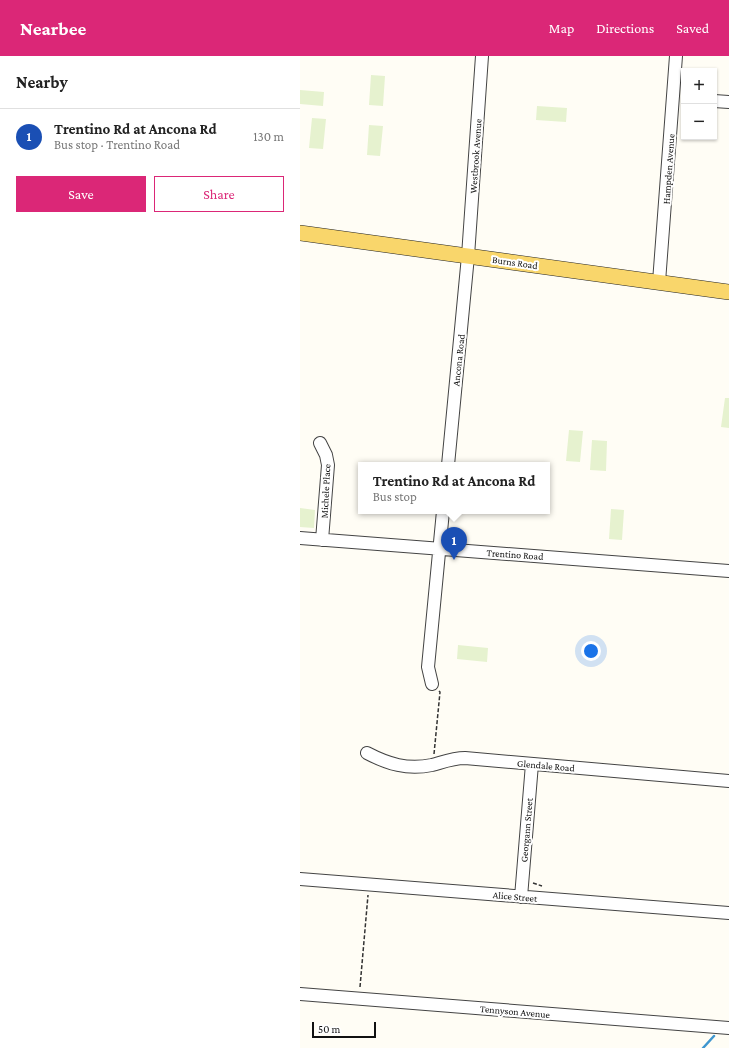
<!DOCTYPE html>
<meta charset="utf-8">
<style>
body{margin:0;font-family:"Crimson Pro",serif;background:#f6f6f6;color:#222}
.controls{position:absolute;right:12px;top:12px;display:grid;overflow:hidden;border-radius:0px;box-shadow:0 1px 3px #0004}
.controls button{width:36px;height:36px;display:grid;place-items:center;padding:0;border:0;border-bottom:1px solid #e0e0e0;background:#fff;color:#222;font:20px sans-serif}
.scale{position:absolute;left:12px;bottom:10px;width:64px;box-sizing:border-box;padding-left:4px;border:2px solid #111;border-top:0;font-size:11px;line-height:14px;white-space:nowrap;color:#111;-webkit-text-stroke:3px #fff;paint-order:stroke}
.you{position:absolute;left:291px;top:595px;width:14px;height:14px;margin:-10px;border:3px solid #fff;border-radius:50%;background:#1a73e8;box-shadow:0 0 0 6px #1a73e833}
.badge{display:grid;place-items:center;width:26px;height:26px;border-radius:50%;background:#db2777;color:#fff;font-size:13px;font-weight:700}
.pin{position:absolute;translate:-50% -33px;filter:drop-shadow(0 1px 2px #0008)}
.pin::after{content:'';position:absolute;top:21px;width:14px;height:12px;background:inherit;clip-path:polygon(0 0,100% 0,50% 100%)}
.popup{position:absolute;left:58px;top:406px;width:192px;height:52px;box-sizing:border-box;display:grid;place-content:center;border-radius:0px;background:#fff;filter:drop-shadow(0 1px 3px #0005);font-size:13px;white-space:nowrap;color:#767676}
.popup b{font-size:15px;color:#222}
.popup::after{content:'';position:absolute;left:50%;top:100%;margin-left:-8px;border:8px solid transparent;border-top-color:#fff}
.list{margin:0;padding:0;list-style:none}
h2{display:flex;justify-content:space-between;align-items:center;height:52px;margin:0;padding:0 16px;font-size:17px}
h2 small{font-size:13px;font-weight:400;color:#767676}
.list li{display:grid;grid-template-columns:26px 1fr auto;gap:12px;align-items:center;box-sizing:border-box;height:56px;padding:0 16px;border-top:1px solid #e0e0e0}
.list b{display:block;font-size:15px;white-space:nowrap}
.list p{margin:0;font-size:13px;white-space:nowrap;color:#767676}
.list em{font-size:13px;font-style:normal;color:#767676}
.actions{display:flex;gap:8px;padding:12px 16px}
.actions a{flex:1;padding:9px 0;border:1px solid #db2777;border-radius:0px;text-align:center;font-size:14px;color:#db2777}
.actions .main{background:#db2777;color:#fff}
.map{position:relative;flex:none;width:429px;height:992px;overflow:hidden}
header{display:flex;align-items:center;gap:24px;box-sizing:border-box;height:56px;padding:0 20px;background:#db2777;color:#fff}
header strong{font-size:19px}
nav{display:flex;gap:22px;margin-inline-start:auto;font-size:14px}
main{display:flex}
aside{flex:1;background:#fff}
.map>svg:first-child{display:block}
</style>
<header>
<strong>Nearbee</strong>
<nav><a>Map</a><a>Directions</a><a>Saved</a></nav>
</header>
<main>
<aside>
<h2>Nearby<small></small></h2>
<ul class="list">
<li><span class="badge" style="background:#1a4fb4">1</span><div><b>Trentino Rd at Ancona Rd</b><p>Bus stop · Trentino Road</p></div><em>130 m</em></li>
</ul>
<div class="actions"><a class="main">Save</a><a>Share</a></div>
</aside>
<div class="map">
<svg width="429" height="992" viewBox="0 0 429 992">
<rect width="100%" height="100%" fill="#fffdf5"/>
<path fill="#e6f2cf" d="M71,19L85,20L83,50L69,49Z
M0,34L24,36L23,50L0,48Z
M237,50L267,52L266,66L236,64Z
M12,62L26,63L23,93L9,92Z
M69,69L83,70L80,100L67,99Z
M425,342H429V372L421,371Z
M269,374L283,375L280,406L266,405Z
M292,384L307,385L306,415L290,414Z
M0,452L15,454L14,472L0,471Z
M311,453L324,454L322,484L309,483Z
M158,589L188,592L187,606L157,603Z"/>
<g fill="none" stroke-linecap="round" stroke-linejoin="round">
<path stroke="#3f96cf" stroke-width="2.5" d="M403,992L414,980"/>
<g stroke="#444" stroke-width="14">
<path id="minor" d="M414,45L429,46
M359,226L376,0
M20,387L26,399L28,409L22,484
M148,409L168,200L182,0
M0,482L429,515
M132,628L128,611L143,455
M67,697C88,708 107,714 132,709C143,706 153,702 165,702L429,725
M0,823L429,857
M221,841L232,708
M0,938L429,972"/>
</g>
<g stroke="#222" stroke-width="16">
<path id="major" d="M0,177L429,236"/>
</g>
<path stroke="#333" stroke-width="1.5" stroke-dasharray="4 2" stroke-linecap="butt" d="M134,698L140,636L139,635
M233,827L242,830
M60,931L68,839"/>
<use href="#minor" stroke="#fff" stroke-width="12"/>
<use href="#major" stroke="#f9d66b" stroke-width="15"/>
</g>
<g text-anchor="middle" stroke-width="4" stroke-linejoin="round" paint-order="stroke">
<g font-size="10" fill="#111" stroke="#fff">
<text transform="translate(175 100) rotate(-86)" y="4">Westbrook Avenue</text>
<text transform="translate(368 113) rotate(-86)" y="4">Hampden Avenue</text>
<text transform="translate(215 206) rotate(8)" y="4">Burns Road</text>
<text transform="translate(158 304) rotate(-84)" y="4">Ancona Road</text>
<text transform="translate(25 435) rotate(-87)" y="4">Michele Place</text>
<text transform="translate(215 498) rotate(4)" y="4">Trentino Road</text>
<text transform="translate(246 709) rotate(5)" y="4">Glendale Road</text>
<text transform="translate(226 774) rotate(-85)" y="4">Georgann Street</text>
<text transform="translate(215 840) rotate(5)" y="4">Alice Street</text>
<text transform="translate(215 955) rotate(5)" y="4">Tennyson Avenue</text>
</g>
</g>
</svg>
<div class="controls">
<button>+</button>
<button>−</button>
</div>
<div class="scale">50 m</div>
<div class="you"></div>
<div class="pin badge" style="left:154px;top:504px;background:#1a4fb4">1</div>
<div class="popup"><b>Trentino Rd at Ancona Rd</b>Bus stop</div>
</div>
</main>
